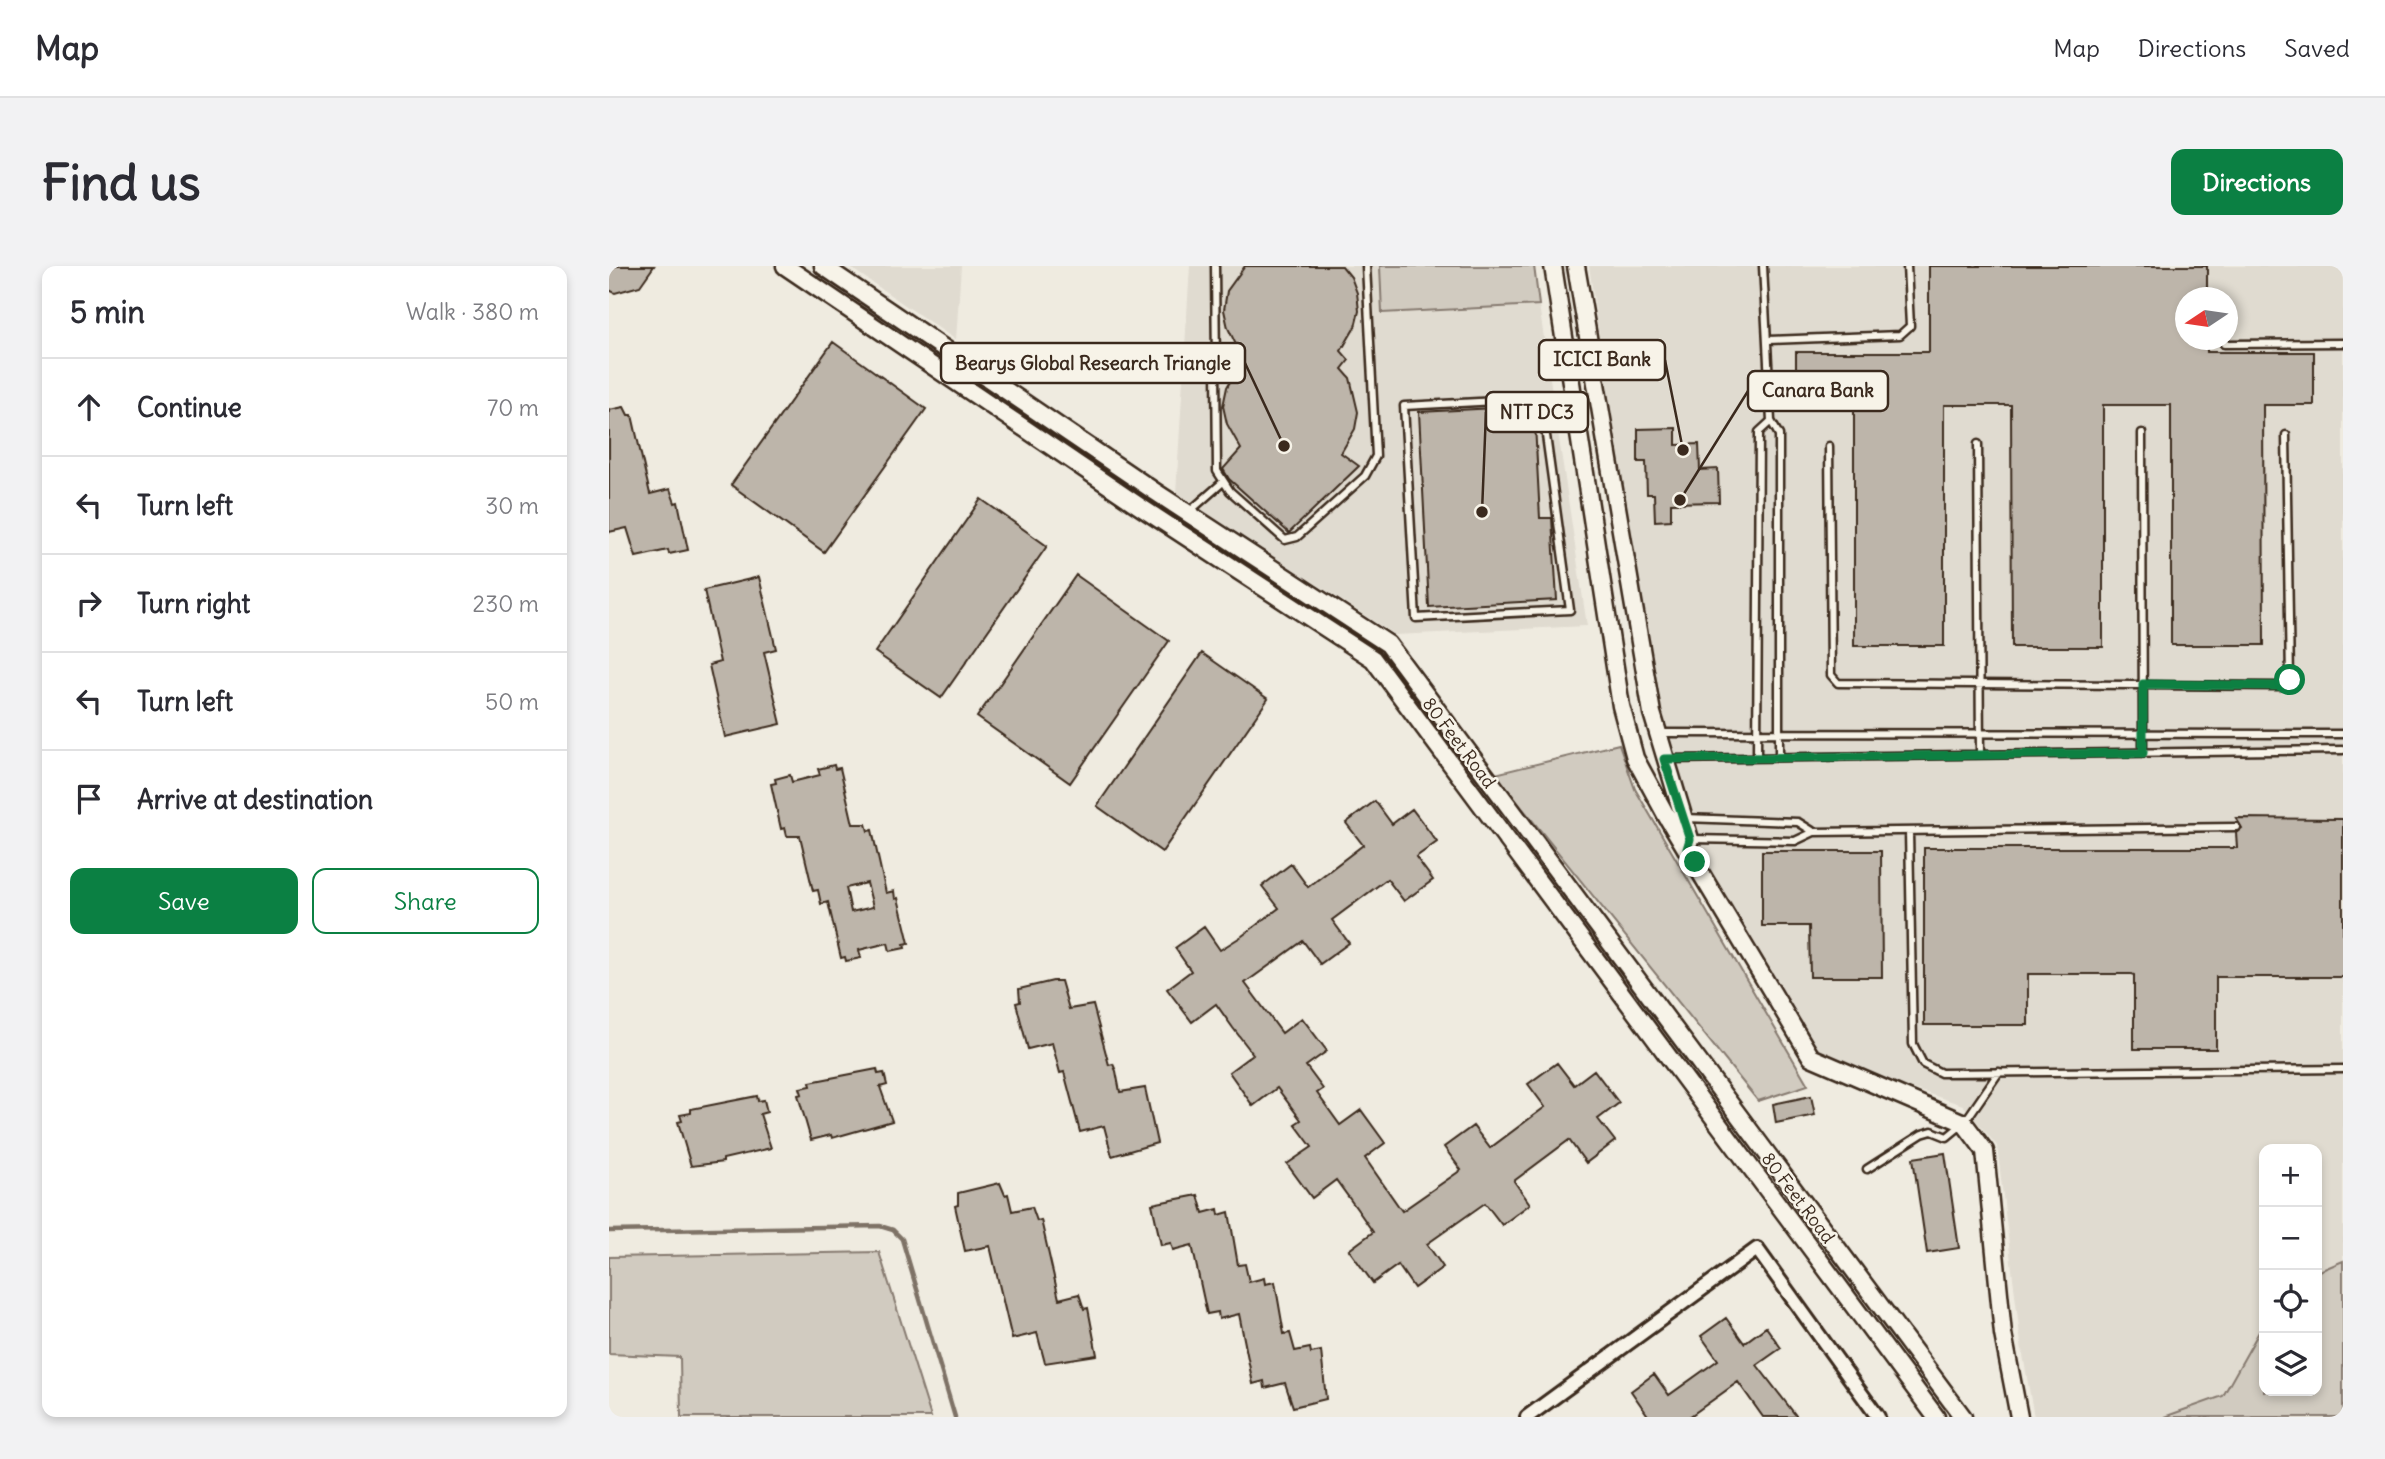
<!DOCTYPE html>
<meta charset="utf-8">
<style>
body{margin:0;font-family:Delius,sans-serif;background:#f2f2f3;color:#2b2b33}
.controls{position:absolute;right:21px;bottom:21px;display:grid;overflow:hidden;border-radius:14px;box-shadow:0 4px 10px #0003}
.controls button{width:63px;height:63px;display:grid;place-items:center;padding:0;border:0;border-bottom:2px solid #e1e1e2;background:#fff;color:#2b2b33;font:35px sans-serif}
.compass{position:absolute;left:1566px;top:21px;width:63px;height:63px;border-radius:50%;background:#fff;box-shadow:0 4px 10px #0003;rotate:257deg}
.stop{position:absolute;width:21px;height:21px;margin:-16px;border:5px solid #0b8043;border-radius:50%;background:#fff}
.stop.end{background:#0b8043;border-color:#fff;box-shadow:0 2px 7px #0008}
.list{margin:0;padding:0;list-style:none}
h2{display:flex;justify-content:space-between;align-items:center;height:91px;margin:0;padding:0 28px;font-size:30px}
h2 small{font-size:23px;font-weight:400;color:#7c7c81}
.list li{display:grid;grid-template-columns:46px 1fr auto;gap:21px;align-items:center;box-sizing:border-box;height:98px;padding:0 28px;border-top:2px solid #e1e1e2}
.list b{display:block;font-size:26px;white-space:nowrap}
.list em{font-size:23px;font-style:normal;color:#7c7c81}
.actions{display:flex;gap:14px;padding:21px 28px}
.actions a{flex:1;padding:16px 0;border:2px solid #0b8043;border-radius:14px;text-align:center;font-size:24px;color:#0b8043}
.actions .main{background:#0b8043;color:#fff}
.icon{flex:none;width:38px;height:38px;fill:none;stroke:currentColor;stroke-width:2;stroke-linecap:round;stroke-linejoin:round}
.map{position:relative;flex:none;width:1734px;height:1151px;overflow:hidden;border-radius:14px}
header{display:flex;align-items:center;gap:42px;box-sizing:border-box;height:98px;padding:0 35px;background:#fff;border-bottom:2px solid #e1e1e2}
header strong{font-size:33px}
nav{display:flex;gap:38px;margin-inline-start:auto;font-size:24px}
.intro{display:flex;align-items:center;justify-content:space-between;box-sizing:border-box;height:168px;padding:0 42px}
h1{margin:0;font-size:49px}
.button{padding:18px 32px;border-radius:14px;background:#0b8043;color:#fff;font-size:24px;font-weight:700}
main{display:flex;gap:42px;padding:0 42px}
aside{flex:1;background:#fff;border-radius:14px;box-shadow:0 4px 10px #0003}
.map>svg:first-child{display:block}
</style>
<header>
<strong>Map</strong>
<nav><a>Map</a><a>Directions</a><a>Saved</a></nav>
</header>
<div class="intro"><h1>Find us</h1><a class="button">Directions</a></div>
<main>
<aside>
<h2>5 min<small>Walk · 380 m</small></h2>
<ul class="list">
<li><svg class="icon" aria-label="ahead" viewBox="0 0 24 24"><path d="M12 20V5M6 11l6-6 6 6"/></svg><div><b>Continue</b></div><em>70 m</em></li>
<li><svg class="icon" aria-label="left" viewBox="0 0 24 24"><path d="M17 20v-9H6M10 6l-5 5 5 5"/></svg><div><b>Turn left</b></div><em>30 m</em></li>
<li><svg class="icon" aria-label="right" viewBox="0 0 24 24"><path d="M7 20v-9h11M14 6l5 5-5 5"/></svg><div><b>Turn right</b></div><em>230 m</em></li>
<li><svg class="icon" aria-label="left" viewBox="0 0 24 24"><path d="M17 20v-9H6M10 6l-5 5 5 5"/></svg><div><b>Turn left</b></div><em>50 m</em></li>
<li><svg class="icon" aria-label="arrive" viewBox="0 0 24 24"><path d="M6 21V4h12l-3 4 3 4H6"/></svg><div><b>Arrive at destination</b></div></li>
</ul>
<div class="actions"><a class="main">Save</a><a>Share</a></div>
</aside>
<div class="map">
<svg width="1734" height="1151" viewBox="0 0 1734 1151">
<rect width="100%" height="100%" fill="#efebe0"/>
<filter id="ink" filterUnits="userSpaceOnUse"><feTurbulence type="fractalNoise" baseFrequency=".0143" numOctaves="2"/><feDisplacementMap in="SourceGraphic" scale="14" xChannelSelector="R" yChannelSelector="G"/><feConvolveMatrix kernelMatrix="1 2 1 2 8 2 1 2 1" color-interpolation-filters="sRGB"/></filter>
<g filter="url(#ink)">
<path fill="#e0dbd0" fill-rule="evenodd" d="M239,0H352L347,74Z
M581,0H771L774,47L930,39L978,360L786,369L567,227Z
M980,0H1734V995L1708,1006V883H1655V1057L1614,1130L1555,1151H1425L1412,1078L1388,880L1354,839L1234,800L1197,776L1087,583L1041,422ZM1576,32H1618V74H1576Z"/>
<path fill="#d1cbc0" stroke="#867a6f" stroke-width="2" d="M771,0H925L930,39L773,47Z
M1010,478L1026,523L1199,819L1149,835L886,508Z
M270,986L322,1151H72L71,1091L0,1088V991Z
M1734,995V1151H1555L1614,1130L1655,1057V1125H1708V1006Z"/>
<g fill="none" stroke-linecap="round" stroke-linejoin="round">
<path stroke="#7e7266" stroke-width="4.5" d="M0,965L271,960L284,964L293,973L346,1151"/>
</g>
<path fill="#bdb5aa" stroke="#3b2a1e" stroke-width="2" fill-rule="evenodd" d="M0,0H45L31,20L6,27L0,24Z
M636,0H733L742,11L748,27L750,45L746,61L732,85L740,94L733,103L741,112L749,146L746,163L732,187L750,200L680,267L620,213L614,203L632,183L618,158L614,140L618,121L629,102L621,94L630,85L619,62L615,44L618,25Z
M1320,0H1598V32H1577V74H1598V86H1705V139H1654L1655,379H1562V139H1494V381H1403L1402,139H1335V380H1245V139H1187V86H1320Z
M224,76L317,143L215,286L122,219Z
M925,140L931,252H943L948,334L820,341L810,146Z
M15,141L19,149H23L41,228L61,223L66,237L69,236L79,284L60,288L59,284L27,291L18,262L0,266V144Z
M1067,162V179L1090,178L1091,204L1109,203L1110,236L1062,237V254L1046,255L1045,228H1038L1037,196H1029V163Z
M372,233L438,280L332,432L266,386Z
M467,309L560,375L461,517L368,451Z
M150,311L167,383L155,386L172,458L116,471L100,399L111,396L95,324Z
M593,387L659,433L553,586L488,540Z
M225,499L226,503L231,502L244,558H257L259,565L263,564L277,627L285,625L286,633L289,632L300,677L295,678L296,682L281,685L279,677L250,684L252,692L237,695L236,691L232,692L219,636L212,638L209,624L204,625L191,570H178L176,562L172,563L162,518L167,517L166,513L181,509L183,516L211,509L209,503ZM258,617L264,641L242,646L237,622Z
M766,535L783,558L803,543L828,576L807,591L824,614L795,635L778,613L723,654L740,677L711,698L694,675L636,717L673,767L693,752L718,785L697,800L714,823L708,827L731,859L752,844L776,877L756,892L793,945L852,904L835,881L864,860L881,882L936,841L919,818L948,797L965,819L985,804L1010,837L989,853L1006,875L977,897L960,874L905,915L921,938L893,959L876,937L818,978L834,1001L805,1022L789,999L764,1017L740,984L764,966L748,943L727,914L703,932L678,898L703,881L686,858L692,854L668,822L644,840L620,806L644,788L624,762L607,738L583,756L558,723L582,705L566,682L595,661L611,684L633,670L670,642L653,620L682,598L699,621L754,579L737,557Z
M1627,552L1734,553V711H1607V783H1525V709L1522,708H1419V759H1315V582H1628L1627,567L1633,562Z
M1153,585H1272L1273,711H1201L1200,660H1153Z
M444,715H452L460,743L484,739L500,799L504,798L507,805L511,826L536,822L548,877L503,890L495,860L471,866L455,806L451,807L443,777L419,783L407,737L411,736L410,723Z
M268,803L269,808L275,807L278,819L271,821L283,855L223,872L222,869L202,874L189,829L193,828L191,822L202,820L201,816Z
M148,830L149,835L155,834L158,846L151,848L162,882L114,893V896L82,900L69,856L73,855L71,849L82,847V843Z
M1202,830L1206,849L1167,857L1164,838Z
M1336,887L1350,982L1318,987L1304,892Z
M391,917L396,929L399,928L403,945L423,941L428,955L432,954L450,1033L470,1028L475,1043L479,1042L488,1089L436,1097L428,1067L403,1073L381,980L356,985L346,940L349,939V927Z
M589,929L594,947L609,943L610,949L620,946L629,999L636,998L640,1016L655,1012L656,1018L666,1016L675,1068L681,1067L686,1085L701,1082L702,1087L712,1085L717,1133L684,1141L676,1117L656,1122L655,1115L644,1118L630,1048L610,1053L609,1046L598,1048L583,979L564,984L562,977L552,979L543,938Z
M1117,1052L1135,1077L1157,1061L1172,1082L1148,1099L1188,1151H1154L1129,1116L1080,1151H1040L1022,1125L1045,1108L1060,1129L1109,1094L1092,1070Z"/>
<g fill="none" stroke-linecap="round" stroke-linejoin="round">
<g stroke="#3b2a1e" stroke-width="11">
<path id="service" d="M606,0L608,205L621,225L676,274L688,271L756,210L767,190L757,0
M1154,0L1162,155L1170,169V490
M1160,74L1291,69L1301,60L1298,0
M1615,78L1734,77
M932,133L961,344L807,352L795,140L962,131
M1533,167L1534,487
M1369,178L1371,487
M1220,180L1222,409L1229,417L1673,420L1681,414L1677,169
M581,245L614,216
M1051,467L1734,468
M1148,490L1150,166L1162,155
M1057,493L1734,484
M1076,552L1189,556L1205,566
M1300,565L1304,778L1314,798L1332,807L1734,803
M1082,573L1186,575L1205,566L1627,561
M1258,903L1313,868L1323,865L1338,871L1355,857L1390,806"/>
</g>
<g stroke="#3b2a1e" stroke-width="18">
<path id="minor" d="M918,1151L1148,983L1269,1151"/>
</g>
<g stroke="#3b2a1e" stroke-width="21">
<path id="tertiary" d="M176,0L533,242L764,393L1327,1151
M214,0L545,225L779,378L1354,1151
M944,0L1012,440L1026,492L1058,551L1202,791L1355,857L1376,885L1394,1068L1410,1151
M967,0L1043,447L1081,573L1079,580"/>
</g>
<use href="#service" stroke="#f7f3e8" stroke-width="6"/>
<use href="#minor" stroke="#f7f3e8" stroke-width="12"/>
<use href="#tertiary" stroke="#f7f3e8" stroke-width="16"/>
</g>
</g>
<g fill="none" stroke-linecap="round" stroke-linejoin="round" filter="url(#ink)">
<path stroke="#0b8043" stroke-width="9" d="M1086,596L1078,583L1081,573L1055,493L1534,487V418L1673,420L1681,414"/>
</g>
<g text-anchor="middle" stroke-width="5" stroke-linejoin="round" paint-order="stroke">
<g font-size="18" fill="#3b2a1e" stroke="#f7f3e8">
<text transform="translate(850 477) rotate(53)" y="6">80 Feet Road</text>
<text transform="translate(1189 932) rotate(53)" y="6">80 Feet Road</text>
</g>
</g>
<path fill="none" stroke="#3b2a1e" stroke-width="2.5" d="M1074 184L1056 94M675 180L636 97M1071 234L1139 125M873 246L877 146"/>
<g fill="#3b2a1e" stroke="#f7f3e8" stroke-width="2.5">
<circle cx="1074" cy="184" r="7"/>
<circle cx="675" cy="180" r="7"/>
<circle cx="1071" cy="234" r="7"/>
<circle cx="873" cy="246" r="7"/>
</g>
<g fill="#f7f3e8" stroke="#3b2a1e" stroke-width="2.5">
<rect x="930" y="74" width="126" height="40" rx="7"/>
<rect x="332" y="77" width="304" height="40" rx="7"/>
<rect x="1139" y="105" width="140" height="40" rx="7"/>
<rect x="877" y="126" width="102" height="40" rx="7"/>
</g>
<g font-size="19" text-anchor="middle" font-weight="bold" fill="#3b2a1e">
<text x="993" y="100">ICICI Bank</text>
<text x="484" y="104">Bearys Global Research Triangle</text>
<text x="1209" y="131">Canara Bank</text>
<text x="928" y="153">NTT DC3</text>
</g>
</svg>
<div class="controls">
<button>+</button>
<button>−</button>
<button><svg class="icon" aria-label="locate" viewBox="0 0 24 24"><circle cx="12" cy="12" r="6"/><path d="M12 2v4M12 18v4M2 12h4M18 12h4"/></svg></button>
<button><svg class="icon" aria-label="layers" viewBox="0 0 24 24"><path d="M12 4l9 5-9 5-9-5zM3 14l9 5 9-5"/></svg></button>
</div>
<svg class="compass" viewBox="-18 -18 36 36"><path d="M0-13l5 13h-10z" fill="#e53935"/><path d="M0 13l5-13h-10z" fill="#7c7c81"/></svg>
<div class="stop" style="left:1681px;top:414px"></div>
<div class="stop end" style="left:1086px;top:596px"></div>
</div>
</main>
